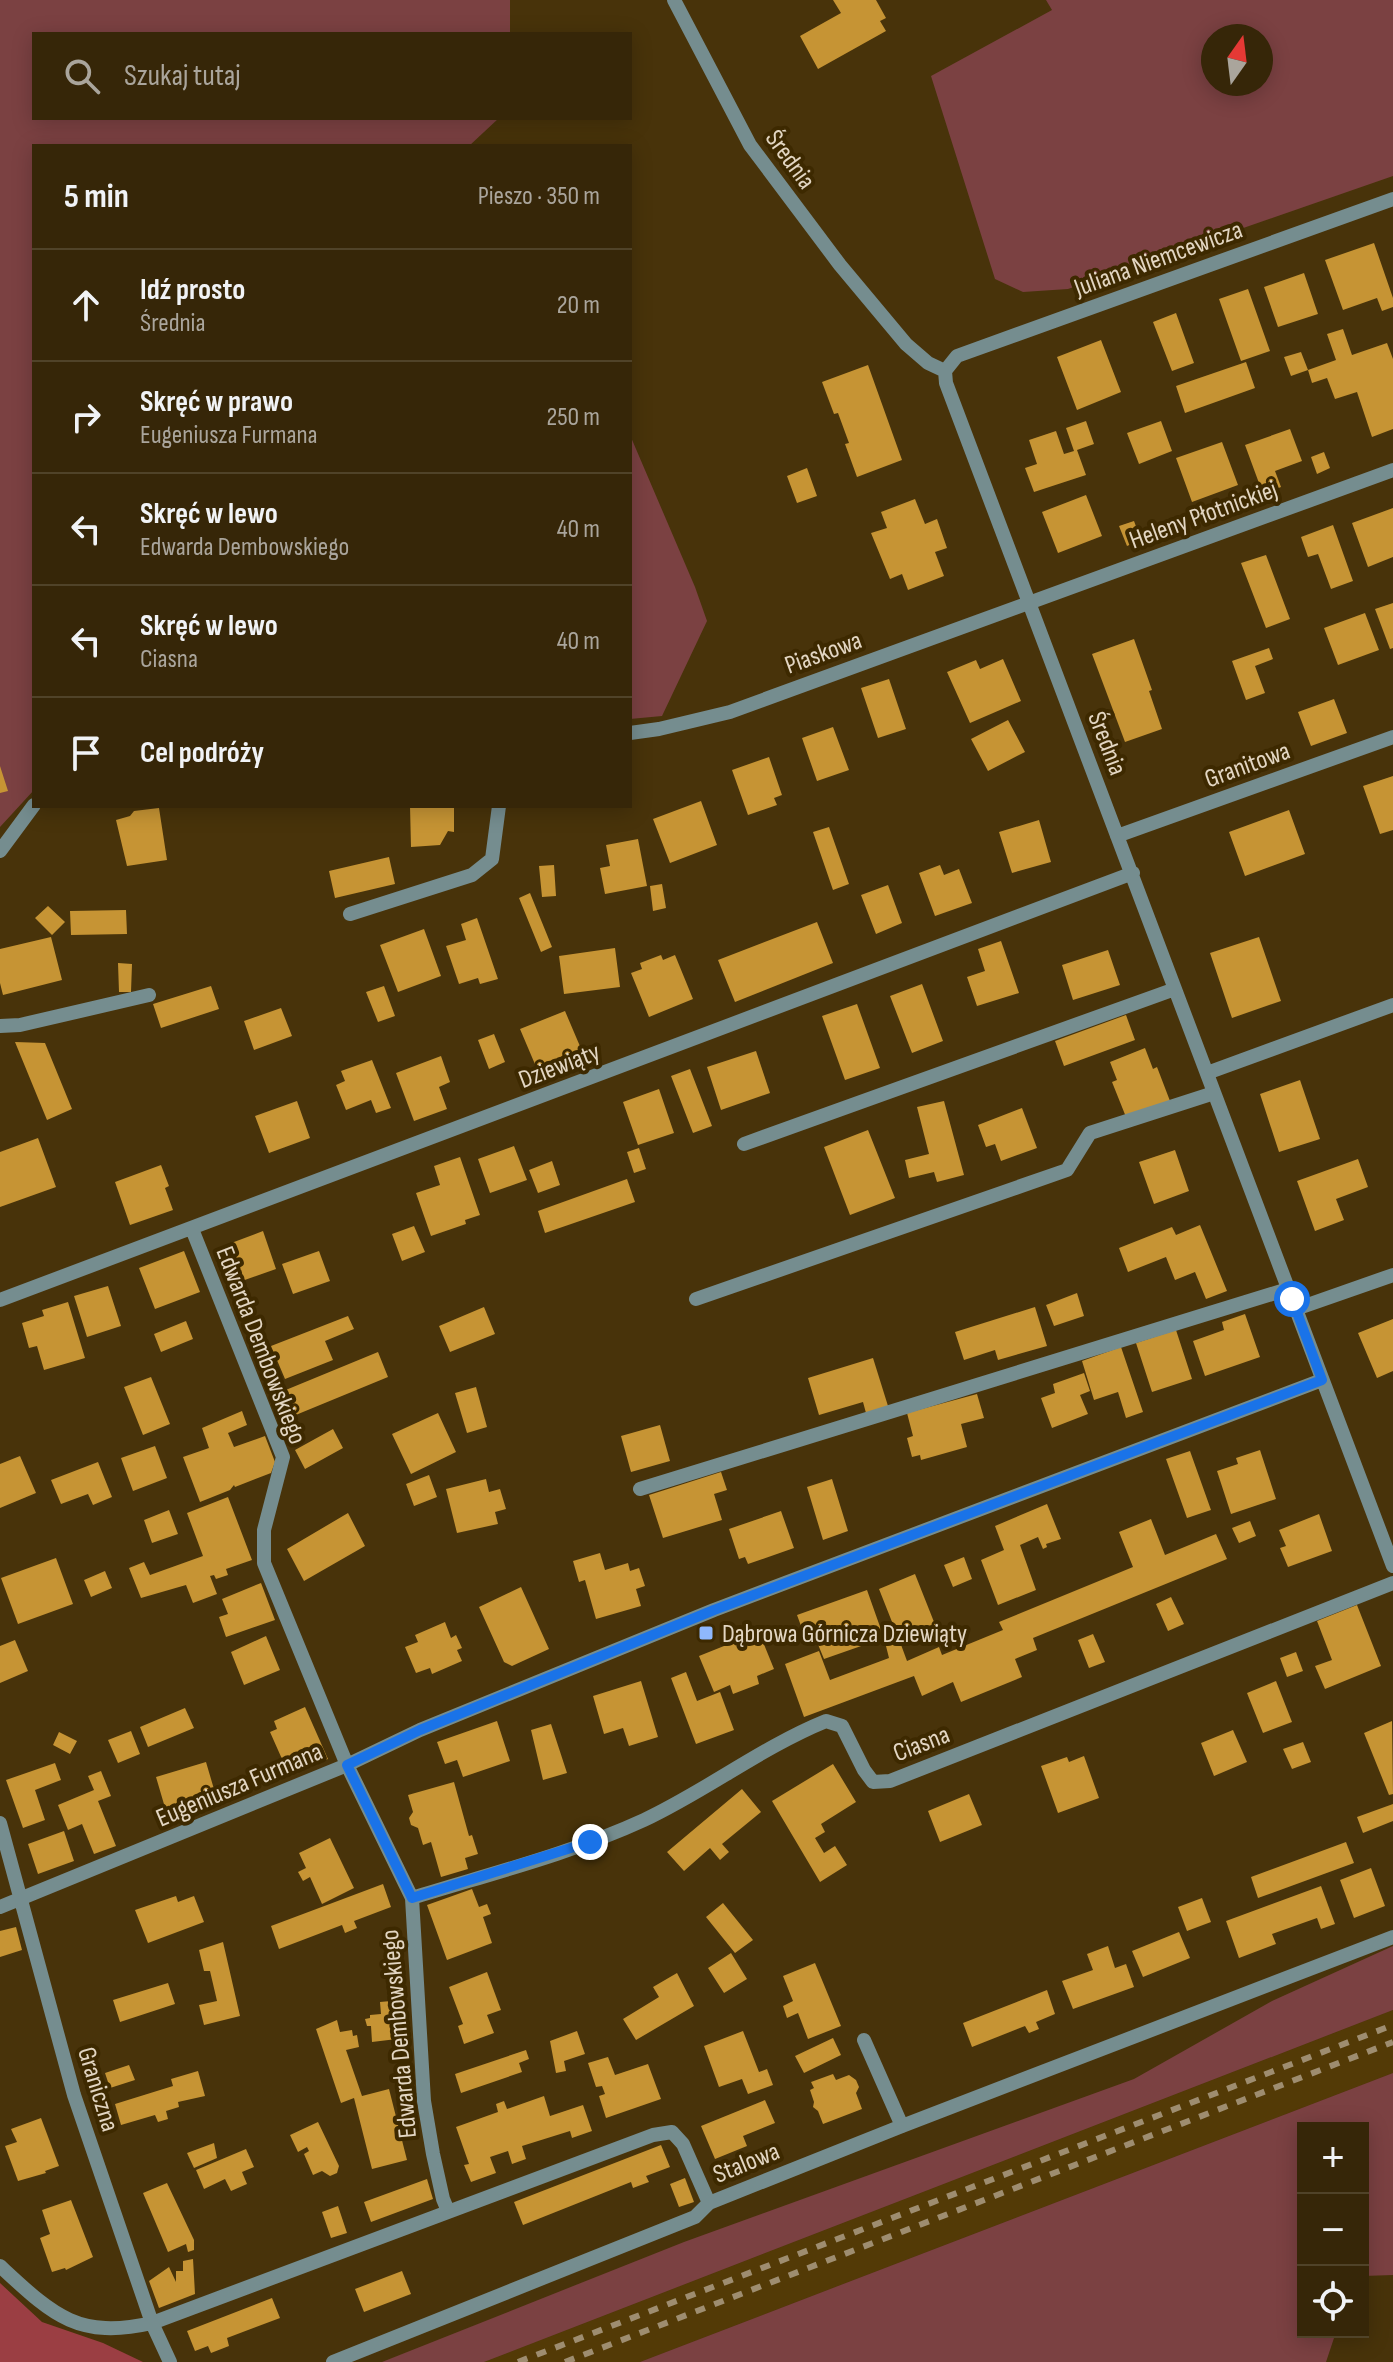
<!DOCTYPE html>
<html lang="pl">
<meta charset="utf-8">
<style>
body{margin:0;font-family:"Sofia Sans Condensed",sans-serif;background:#3d2e12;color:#f1f3f6}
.controls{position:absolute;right:24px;bottom:24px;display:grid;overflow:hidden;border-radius:0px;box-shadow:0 4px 20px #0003}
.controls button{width:72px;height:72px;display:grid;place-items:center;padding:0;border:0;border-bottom:2px solid #504329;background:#362608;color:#f1f3f6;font:40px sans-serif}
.compass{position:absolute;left:1201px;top:24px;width:72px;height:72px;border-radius:50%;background:#362608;box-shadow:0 4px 20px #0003;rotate:14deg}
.stop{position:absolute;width:24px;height:24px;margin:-18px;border:6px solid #1a73e8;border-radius:50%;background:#fff}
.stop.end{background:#1a73e8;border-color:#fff;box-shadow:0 2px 8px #0008}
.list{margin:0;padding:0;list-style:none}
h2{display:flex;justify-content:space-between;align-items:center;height:104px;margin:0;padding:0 32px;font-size:34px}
h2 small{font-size:26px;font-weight:400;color:#aaa59c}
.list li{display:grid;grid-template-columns:52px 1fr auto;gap:24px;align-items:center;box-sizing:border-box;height:112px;padding:0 32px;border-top:2px solid #504329}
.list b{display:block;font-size:30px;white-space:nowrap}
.list p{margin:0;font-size:26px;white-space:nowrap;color:#aaa59c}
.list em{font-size:26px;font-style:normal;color:#aaa59c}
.icon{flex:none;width:44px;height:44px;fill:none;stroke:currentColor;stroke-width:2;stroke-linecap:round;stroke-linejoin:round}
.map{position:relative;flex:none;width:1393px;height:2362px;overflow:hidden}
.search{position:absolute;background:#362608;box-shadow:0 4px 20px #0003;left:32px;top:32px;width:600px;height:88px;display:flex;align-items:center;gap:20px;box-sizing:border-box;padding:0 28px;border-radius:0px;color:#aaa59c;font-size:30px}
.panel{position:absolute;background:#362608;box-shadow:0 4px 20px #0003;left:32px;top:144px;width:600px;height:664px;border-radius:0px}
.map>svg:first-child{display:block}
</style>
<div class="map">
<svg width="1393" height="2362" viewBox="0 0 1393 2362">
<rect width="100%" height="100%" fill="#48330a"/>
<path fill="#533a06" d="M1393,2010V2073L640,2362H484Z"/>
<path fill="#7b4142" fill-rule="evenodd" d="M0,0H510V34H34V118H499L469,146H34V790L0,827Z
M1046,0H1393V176L1068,289L1023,292L995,279L931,76L1052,10ZM1213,36H1261V84H1213Z
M630,435L695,587L707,621L662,716L630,719Z
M1393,1946V2010L484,2362H382L684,2242L1134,2079L1272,2001Z
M1393,2073V2275L1363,2276V2128H1303V2332H1336L1326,2362H640Z"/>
<path fill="#9b3e43" d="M0,2283L42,2322L103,2343L143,2362H0Z"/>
<path fill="#c69434" d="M833,0H876L886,18L880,21L886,31L818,69L800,36L841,13Z
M1374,243L1393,298V307L1382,311L1377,298L1343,310L1325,260Z
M1304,273L1318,314L1278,327L1264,287Z
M1248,289L1270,351L1241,361L1219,299Z
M1176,313L1194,363L1172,371L1153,322Z
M1343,329L1352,355L1387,343L1393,359V429L1372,437L1357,392L1335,399L1327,378L1312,383L1308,370L1336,360L1327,334Z
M1101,340L1121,392L1077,410L1057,357Z
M1301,352L1308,370L1291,376L1284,357Z
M1246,362L1255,388L1185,413L1176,386Z
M868,365L902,460L857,477L845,444L849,443L838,413L834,414L822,382Z
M1086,421L1094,444L1077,450L1086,475L1034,492L1025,468L1037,464L1029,440L1056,431L1064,454L1074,451L1066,428Z
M1161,421L1172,451L1139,464L1127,433Z
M1290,429L1302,461L1275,471L1281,487L1263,494L1245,445Z
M1222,442L1238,485L1192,502L1176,458Z
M1324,452L1330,468L1317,474L1311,457Z
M807,468L817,496L797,503L787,476Z
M1086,495L1102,536L1058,553L1042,512Z
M915,499L925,524L937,519L947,548L935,552L944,576L908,590L902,574L890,579L871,533L887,528L881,512Z
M1393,508V557L1368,567L1352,523Z
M1134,521L1141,540L1127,546L1119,526Z
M1333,525L1353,581L1331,589L1318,554L1308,557L1301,537Z
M1266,555L1290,619L1266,628L1241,563Z
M1393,603V648L1390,649L1375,609Z
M1365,613L1379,650L1338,665L1324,628Z
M1134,639L1152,690L1149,691L1162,729L1125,742L1092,654Z
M1269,648L1273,659L1255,666L1265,693L1246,700L1232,661Z
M1003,659L1021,701L970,723L947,672L976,660L980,669Z
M889,679L906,729L878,738L861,688Z
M1334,699L1347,733L1311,746L1298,712Z
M1008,720L1025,752L988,771L971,739Z
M833,727L849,770L817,781L802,738Z
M769,757L782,795L774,798L777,805L748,815L732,770Z
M0,766L8,791L0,793Z
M1393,776V830L1380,834L1363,786Z
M701,801L717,845L670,863L653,819Z
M410,806H454V832L448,831L440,845L411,847Z
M159,808L167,860L127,866L116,820L130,816L134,811Z
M1289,810L1305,854L1245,876L1229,832Z
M1039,820L1051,862L1012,873L999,832Z
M829,827L849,884L833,890L813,832Z
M638,839L647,886L605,894L600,868L610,866L606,845Z
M389,857L395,884L335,898L329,871Z
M554,865L556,896L542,897L539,866Z
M940,865L944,875L959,869L972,903L935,916L919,873Z
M662,884L666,908L653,911L650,886Z
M888,885L902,923L876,934L861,895Z
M530,893L552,947L541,952L519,898Z
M48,906L65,922L52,935L35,918Z
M126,910L127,934L71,935L70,911Z
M477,918L498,979L480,984L478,978L459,984L446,946L466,940L461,924Z
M817,922L833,963L735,1002L718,960Z
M424,929L441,976L398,992L380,945Z
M51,937L62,980L3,995L0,983V949Z
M1259,937L1281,1001L1232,1018L1210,953Z
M1001,941L1019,993L977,1006L967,977L985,971L978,949Z
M615,948L620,987L564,994L559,956Z
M1108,950L1120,985L1073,1000L1062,965Z
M661,955L663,960L675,955L693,999L649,1017L631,973L642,969L640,963Z
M118,963L132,964L131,992H119Z
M922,984L943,1041L912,1053L890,996Z
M211,986L219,1009L161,1028L153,1004Z
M384,986L395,1016L378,1022L366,992Z
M857,1004L880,1068L845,1080L822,1016Z
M281,1008L292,1036L254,1050L244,1021Z
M565,1011L582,1051L537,1069L520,1029Z
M1126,1015L1135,1040L1064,1066L1055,1041Z
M494,1034L505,1062L489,1069L478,1040Z
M15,1042L45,1043L72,1109L47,1120Z
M1145,1048L1153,1069L1157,1067L1170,1101L1126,1117L1112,1082L1117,1080L1110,1062Z
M756,1051L770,1093L721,1110L707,1067Z
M441,1056L450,1082L439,1087L447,1109L414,1121L396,1073Z
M372,1060L391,1108L376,1113L371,1100L346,1110L336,1085L345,1081L341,1071Z
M690,1069L712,1126L693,1133L671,1076Z
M1300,1080L1320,1139L1279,1152L1260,1094Z
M659,1089L674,1133L638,1145L623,1102Z
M297,1101L310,1138L269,1153L255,1116Z
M944,1101L964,1175L937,1182L934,1172L909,1178L905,1160L929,1154L917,1107Z
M1022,1108L1037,1148L1001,1161L995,1144L986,1147L978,1125Z
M868,1130L895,1198L850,1215L824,1147Z
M38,1138L56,1187L0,1207V1152Z
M514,1146L527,1180L490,1193L478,1159Z
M639,1148L646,1169L634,1173L627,1152Z
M1175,1150L1189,1191L1154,1204L1139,1162Z
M460,1157L480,1215L465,1220L466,1224L431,1236L416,1193L440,1185L434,1166Z
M1358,1159L1368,1187L1336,1199L1344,1220L1315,1231L1297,1181Z
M552,1161L560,1185L538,1193L529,1170Z
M161,1165L169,1186L165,1188L173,1210L130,1225L115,1182Z
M627,1179L635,1202L545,1233L538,1211Z
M1200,1225L1227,1291L1206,1299L1195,1272L1175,1280L1166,1257L1128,1272L1119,1248L1172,1227L1176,1235Z
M414,1226L425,1252L402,1261L392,1234Z
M263,1231L276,1269L239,1282L226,1245Z
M184,1251L200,1292L155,1309L139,1268Z
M319,1251L330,1281L293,1294L282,1264Z
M108,1286L121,1326L87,1337L74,1296Z
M1077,1293L1084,1316L1054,1326L1046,1305Z
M68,1302L85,1358L44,1370L37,1346L29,1348L22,1323L44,1316L42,1310Z
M484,1307L495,1334L450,1352L439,1326Z
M1035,1307L1047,1346L998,1360L995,1350L964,1360L955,1332Z
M1245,1314L1260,1357L1205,1376L1193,1341L1224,1330L1222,1322Z
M348,1316L354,1329L325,1341L333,1360L285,1379L271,1346Z
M1393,1319V1371L1377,1378L1358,1333Z
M186,1321L193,1339L161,1352L154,1334Z
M1176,1330L1192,1379L1152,1392L1136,1343Z
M1121,1347L1143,1412L1126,1418L1118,1392L1094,1400L1082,1361Z
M378,1352L388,1377L286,1419L276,1394Z
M873,1358L888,1406L866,1413L863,1402L819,1415L808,1378Z
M1084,1373L1090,1391L1080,1395L1088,1414L1052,1428L1041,1398L1055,1393L1053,1384Z
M151,1377L170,1424L143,1435L124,1387Z
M476,1387L487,1427L467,1433L455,1393Z
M977,1394L984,1418L961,1424L967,1447L921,1460L920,1455L912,1457L907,1438L913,1436L907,1413Z
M242,1411L247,1425L228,1433L234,1447L265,1436L275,1462L271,1473L235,1487L234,1485L230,1490L200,1502L183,1457L209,1448L202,1428Z
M438,1413L456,1452L411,1474L392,1434Z
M660,1425L670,1461L631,1472L621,1436Z
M333,1429L343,1448L305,1469L295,1450Z
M155,1446L167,1478L133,1491L121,1458Z
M1260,1450L1276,1499L1231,1514L1217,1471L1238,1464L1236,1458Z
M1190,1451L1211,1510L1187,1518L1166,1459Z
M20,1456L36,1493L0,1508V1464Z
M98,1462L112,1497L93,1505L88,1494L61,1504L51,1480Z
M721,1472L727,1490L714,1494L722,1520L663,1538L649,1495Z
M429,1475L437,1497L414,1506L406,1484Z
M486,1479L489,1492L500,1489L506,1509L495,1512L498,1524L457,1533L446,1489Z
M832,1479L848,1531L823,1540L807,1487Z
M228,1497L252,1560L226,1569L228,1575L216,1579L214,1575L210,1576L217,1594L193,1603L186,1585L141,1598L129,1568L144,1562L150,1575L203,1556L187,1513Z
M1047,1504L1061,1539L1046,1544L1047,1547L1043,1549L1038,1537L1020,1545L1036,1590L998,1605L981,1560L1004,1550L995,1526Z
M169,1510L178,1534L152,1543L144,1520Z
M781,1511L794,1548L748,1564L745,1557L739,1559L729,1529Z
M348,1513L365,1546L304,1581L287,1549Z
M1319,1514L1332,1551L1288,1567L1280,1548L1286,1546L1279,1530Z
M1151,1519L1165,1555L1216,1534L1227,1559L1033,1638L1037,1650L1015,1659L1022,1677L961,1702L953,1682L922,1696L914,1676L804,1717L785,1664L819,1651L830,1680L889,1658L884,1638L896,1632L879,1589L915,1574L936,1627L900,1642L907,1661L939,1647L942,1655L1003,1630L999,1622L1133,1567L1119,1532Z
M1250,1521L1256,1536L1239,1543L1232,1528Z
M600,1553L605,1570L628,1563L630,1571L639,1568L645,1586L636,1589L641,1606L596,1619L585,1580L579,1582L573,1561Z
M964,1557L972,1579L953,1587L944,1565Z
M56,1558L73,1604L18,1624L1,1578Z
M105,1571L112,1588L91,1597L84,1580Z
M261,1583L275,1620L226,1637L219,1617L228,1614L222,1599Z
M521,1587L549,1649L512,1666L504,1662L479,1607Z
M867,1590L884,1638L824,1659L817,1642L808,1645L797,1615Z
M1171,1597L1184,1624L1168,1631L1156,1604Z
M1357,1605L1381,1666L1325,1689L1315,1666L1332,1660L1317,1621Z
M445,1622L451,1638L456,1635L462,1648L457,1650L462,1661L432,1674L430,1668L416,1673L405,1647L418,1642L415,1635Z
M759,1632L774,1669L757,1676L759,1684L733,1694L730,1685L714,1692L699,1656Z
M1093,1634L1105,1662L1089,1668L1078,1640Z
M266,1636L280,1670L244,1685L231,1652Z
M15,1640L28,1671L0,1683V1646Z
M1296,1652L1303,1671L1287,1677L1280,1658Z
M686,1672L697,1701L720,1692L734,1730L696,1744L671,1678Z
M641,1681L658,1737L629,1746L623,1728L604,1734L593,1696Z
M1276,1681L1292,1722L1263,1733L1247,1693Z
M305,1707L328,1759L293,1774L287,1757L282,1759L270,1732L277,1729L274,1721Z
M185,1708L194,1728L148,1747L140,1727Z
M497,1721L510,1761L463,1777L457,1760L445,1764L437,1742Z
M1392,1721L1393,1794L1389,1795L1364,1733Z
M551,1724L567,1773L543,1780L531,1730Z
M1233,1730L1247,1762L1214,1776L1201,1743Z
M131,1731L140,1754L118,1763L108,1740Z
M59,1732L77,1741L70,1754L53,1745Z
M1303,1742L1311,1762L1292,1769L1283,1749Z
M1084,1756L1099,1798L1058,1813L1041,1766L1067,1757L1069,1762Z
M206,1762L216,1796L166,1811L156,1777Z
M55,1763L61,1780L35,1790L45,1820L23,1828L6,1780Z
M833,1764L856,1802L821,1824L825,1832L815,1838L824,1853L835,1846L847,1865L820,1882L772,1801Z
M101,1771L111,1796L98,1801L116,1846L94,1854L82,1824L68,1830L58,1805L94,1790L88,1776Z
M454,1782L469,1836L472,1835L478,1854L465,1858L468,1869L441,1877L431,1842L423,1845L418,1828L411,1825L409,1818L413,1812L408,1795Z
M742,1789L761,1812L722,1844L729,1852L720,1860L710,1848L684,1871L667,1852Z
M969,1794L982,1825L940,1842L928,1811Z
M1393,1804V1821L1363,1833L1357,1817Z
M64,1831L74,1861L38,1874L28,1844Z
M330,1838L354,1888L322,1904L310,1877L303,1881L298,1872L306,1868L299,1853Z
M1346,1842L1354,1863L1258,1898L1251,1877Z
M1371,1868L1385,1906L1354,1918L1340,1880Z
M383,1884L391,1907L354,1921L357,1928L345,1933L342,1925L279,1949L271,1926Z
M1321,1886L1335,1924L1321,1929L1317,1918L1272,1934L1276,1944L1239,1958L1226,1921Z
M472,1889L479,1907L487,1904L491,1914L483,1917L492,1943L447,1960L427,1905Z
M176,1896L178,1902L194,1896L204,1922L148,1943L135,1910Z
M1202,1898L1211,1922L1187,1931L1178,1907Z
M723,1903L753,1940L735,1953L706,1917Z
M16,1927L22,1950L0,1957V1931Z
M1179,1932L1190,1958L1143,1977L1132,1951Z
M223,1942L240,2016L204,2025L199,2005L217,2001L210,1971H204L199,1950Z
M1108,1946L1115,1968L1126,1964L1134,1987L1073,2009L1062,1981L1093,1970L1087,1954Z
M731,1953L747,1979L724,1993L708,1968Z
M815,1963L841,2026L808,2039L798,2013L787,2018L783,2006L793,2001L783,1976Z
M487,1972L501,2010L487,2015L494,2033L464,2044L458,2026L463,2024L449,1987Z
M677,1973L694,2006L636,2040L623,2019L659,1997L653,1987Z
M168,1983L175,2004L120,2022L113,2000Z
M1047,1990L1055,2014L1036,2022L1039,2029L1029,2033L1025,2026L972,2047L963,2023Z
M402,2000L405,2038L372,2042L371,2026H367L365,2019L370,2018V2015L381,2014L380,2002Z
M337,2020L340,2032L352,2030L353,2036L357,2035L359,2047L346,2050L362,2096L389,2089L407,2160L372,2169L354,2098L341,2103L316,2029Z
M577,2031L585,2054L564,2061L566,2071L556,2073L550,2041Z
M743,2031L759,2072L767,2069L773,2085L748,2094L742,2079L719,2087L704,2046Z
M833,2038L841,2055L804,2073L795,2056Z
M526,2050L529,2059L519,2063L522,2072L461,2093L455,2074Z
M608,2057L615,2075L648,2064L661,2099L606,2118L599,2096L605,2094L602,2086L596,2087L588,2063Z
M129,2065L135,2080L110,2088L105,2073Z
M198,2071L205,2096L178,2102L179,2107L166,2111L168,2119L158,2122L155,2115L121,2125L115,2104L173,2086L171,2079Z
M833,2074L836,2080L849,2075L856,2080L859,2087L856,2093L862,2109L823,2124L818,2111L813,2107L814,2102L810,2090L814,2088L811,2082Z
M544,2096L550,2116L583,2105L592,2131L572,2138L570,2131L522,2146L526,2159L512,2164L508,2151L490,2157L496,2173L471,2182L464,2165L469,2164L456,2127L498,2112L496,2104L504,2101L507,2109Z
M765,2100L775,2123L743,2136L747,2146L715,2159L701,2126Z
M41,2118L59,2166L45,2171L46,2173L18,2181L5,2146L17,2142L11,2129Z
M318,2122L339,2166L337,2173L330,2176L322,2171L313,2175L304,2154L309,2151L307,2147L298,2152L290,2135Z
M214,2143L217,2158L194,2168L187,2153Z
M661,2145L670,2167L646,2176L649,2182L633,2188L631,2182L523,2225L514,2202Z
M246,2149L254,2167L242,2172L247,2184L231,2191L225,2179L204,2189L196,2170Z
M685,2178L694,2202L679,2207L670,2184Z
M427,2179L433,2199L371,2222L364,2202Z
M167,2183L194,2240V2250L188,2252L186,2244L168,2252L143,2193Z
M71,2200L93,2257L66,2270L65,2268L52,2272L40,2238L50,2234L42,2210Z
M338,2206L347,2233L331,2238L322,2212Z
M193,2259L195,2294L159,2308L149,2281L169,2267L176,2282V2271H183V2261Z
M402,2271L411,2294L364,2312L355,2289Z
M272,2298L280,2318L227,2338L229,2346L211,2353L208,2346L195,2351L187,2331Z"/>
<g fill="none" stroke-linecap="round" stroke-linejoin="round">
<path stroke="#758d8f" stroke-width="14" d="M674,0L750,145L840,265L906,344L928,363L945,371
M945,371L946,383L1393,1566
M945,371L957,356L1393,199
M630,733L659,729L730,712L1393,470
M1117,836L1393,737
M0,851L34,805
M350,914L472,875L492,859L499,806
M0,1026L20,1025L149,995
M1207,1073L1393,1005
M744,1144L1175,989
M192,1229L283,1457L264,1530V1563L347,1765L412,1898L424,2101L433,2154L443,2199L448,2211
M696,1299L1067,1170L1090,1133L1214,1093
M0,1300L1133,873
M1296,1309L1393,1275
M640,1489L1288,1289
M0,1823L74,2095L152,2323L170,2362
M412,1898C489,1874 570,1854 644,1820C706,1791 762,1747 826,1721L842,1726L864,1770L873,1782L890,1781L1393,1583
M0,1907L347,1765L420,1730L714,1610L1322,1380
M864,2040L902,2126
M0,2266C52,2314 77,2340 152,2323L653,2135L672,2132L683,2144L709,2203
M333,2362L695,2217L709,2203L902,2126L1393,1937"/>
<path stroke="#9e8d70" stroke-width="6" stroke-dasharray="10 10" stroke-linecap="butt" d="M518,2362L1393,2025
M565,2362L1393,2042"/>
</g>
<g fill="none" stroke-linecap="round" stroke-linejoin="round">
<path stroke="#1a73e8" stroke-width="10" d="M590,1842L412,1898L347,1765L420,1730L714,1610L1322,1380L1292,1299"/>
</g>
<rect fill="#8fb8fd" stroke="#3d2900" stroke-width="3" x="698" y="1625" width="16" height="16" rx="4"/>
<g text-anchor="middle" stroke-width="8" stroke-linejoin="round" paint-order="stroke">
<g font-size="26" fill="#e3d6c2" stroke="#3d2900">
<text transform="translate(791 159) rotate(54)" y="9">Średnia</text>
<text transform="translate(1158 258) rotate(-20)" y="9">Juliana Niemcewicza</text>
<text transform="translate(1203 514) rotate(-20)" y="9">Heleny Płotnickiej</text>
<text transform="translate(823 652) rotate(-20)" y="9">Piaskowa</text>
<text transform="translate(1108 743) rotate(69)" y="9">Średnia</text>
<text transform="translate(1247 764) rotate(-20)" y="9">Granitowa</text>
<text transform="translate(559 1065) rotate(-21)" y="9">Dziewiąty</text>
<text transform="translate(262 1345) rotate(69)" y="9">Edwarda Dembowskiego</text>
<text transform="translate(921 1743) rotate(-21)" y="9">Ciasna</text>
<text transform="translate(239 1784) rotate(-23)" y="9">Eugeniusza Furmana</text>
<text transform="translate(398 2034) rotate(-95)" y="9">Edwarda Dembowskiego</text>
<text transform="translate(99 2089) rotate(73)" y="9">Graniczna</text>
<text transform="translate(746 2162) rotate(-22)" y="9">Stalowa</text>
</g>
<g font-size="26" fill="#e3d6c2" stroke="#3d2900" text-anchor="start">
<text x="722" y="1642">Dąbrowa Górnicza Dziewiąty</text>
</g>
</g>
</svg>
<div class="controls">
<button>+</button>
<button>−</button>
<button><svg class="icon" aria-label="locate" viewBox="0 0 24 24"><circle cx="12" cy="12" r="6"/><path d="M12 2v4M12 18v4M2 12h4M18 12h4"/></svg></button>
</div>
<svg class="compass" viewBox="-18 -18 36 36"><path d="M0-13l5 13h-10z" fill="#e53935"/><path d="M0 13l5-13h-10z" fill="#aaa59c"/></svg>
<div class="stop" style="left:1292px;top:1299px"></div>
<div class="stop end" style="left:590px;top:1842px"></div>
<div class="search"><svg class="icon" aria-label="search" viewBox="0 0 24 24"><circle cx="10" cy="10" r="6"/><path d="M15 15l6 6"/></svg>Szukaj tutaj</div>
<section class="panel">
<h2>5 min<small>Pieszo · 350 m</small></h2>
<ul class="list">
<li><svg class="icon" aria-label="ahead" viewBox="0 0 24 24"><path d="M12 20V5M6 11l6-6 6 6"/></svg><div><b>Idź prosto</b><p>Średnia</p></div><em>20 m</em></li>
<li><svg class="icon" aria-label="right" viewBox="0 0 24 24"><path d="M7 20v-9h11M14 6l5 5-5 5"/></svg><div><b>Skręć w prawo</b><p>Eugeniusza Furmana</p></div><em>250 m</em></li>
<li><svg class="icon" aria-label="left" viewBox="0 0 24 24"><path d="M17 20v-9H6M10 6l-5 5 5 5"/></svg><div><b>Skręć w lewo</b><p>Edwarda Dembowskiego</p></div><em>40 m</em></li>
<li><svg class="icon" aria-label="left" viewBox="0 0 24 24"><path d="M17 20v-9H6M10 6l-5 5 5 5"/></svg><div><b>Skręć w lewo</b><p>Ciasna</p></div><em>40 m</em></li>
<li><svg class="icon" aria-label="arrive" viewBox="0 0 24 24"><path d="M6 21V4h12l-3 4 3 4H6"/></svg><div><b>Cel podróży</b></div></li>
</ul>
</section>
</div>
